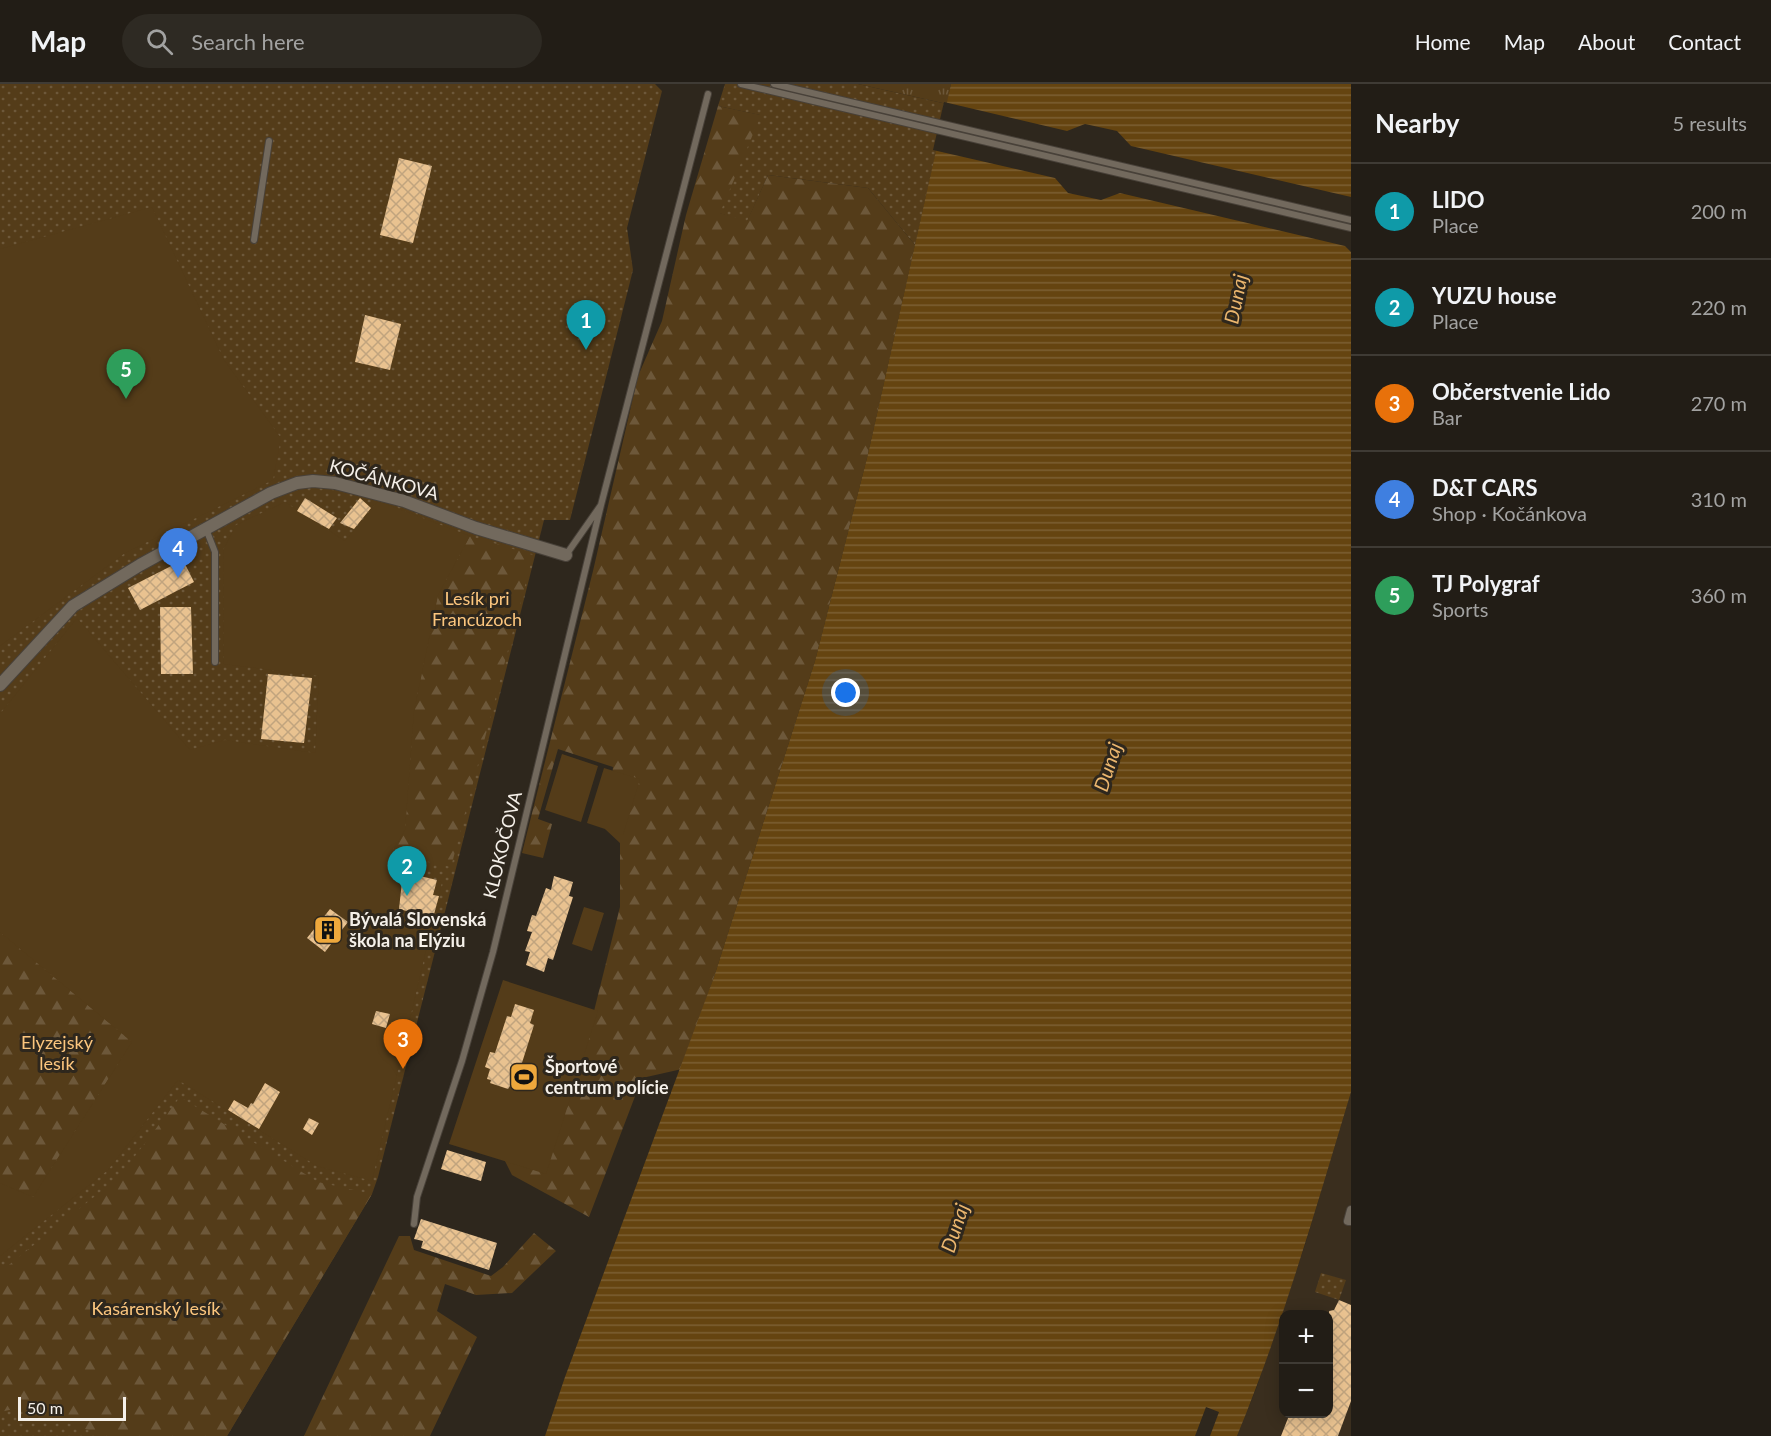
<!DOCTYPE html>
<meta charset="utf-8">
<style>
body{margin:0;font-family:Lato,sans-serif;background:#2e2a23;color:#f1f3f6}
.controls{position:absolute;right:18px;bottom:18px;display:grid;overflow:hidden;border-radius:12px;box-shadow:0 3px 15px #0003}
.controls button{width:54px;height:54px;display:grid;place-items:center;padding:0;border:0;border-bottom:2px solid #3f3b35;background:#221d16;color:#f1f3f6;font:30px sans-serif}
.scale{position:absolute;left:18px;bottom:15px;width:108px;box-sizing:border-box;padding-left:6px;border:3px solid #f5f0e9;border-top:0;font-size:16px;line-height:21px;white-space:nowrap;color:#f5f0e9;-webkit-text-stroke:4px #2e271d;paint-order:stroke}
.you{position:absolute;left:846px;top:609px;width:21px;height:21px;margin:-15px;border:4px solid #fff;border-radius:50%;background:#1a73e8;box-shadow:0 0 0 9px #1a73e833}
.badge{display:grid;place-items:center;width:39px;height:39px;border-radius:50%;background:#eea83c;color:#fff;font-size:20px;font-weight:700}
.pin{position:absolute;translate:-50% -50px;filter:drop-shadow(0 2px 3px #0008)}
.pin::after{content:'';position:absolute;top:32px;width:21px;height:18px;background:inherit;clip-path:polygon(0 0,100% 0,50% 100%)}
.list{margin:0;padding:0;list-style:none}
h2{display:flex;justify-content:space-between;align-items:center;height:78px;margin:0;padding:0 24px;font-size:26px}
h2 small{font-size:20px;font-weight:400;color:#a2a2a1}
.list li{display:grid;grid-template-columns:39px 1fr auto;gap:18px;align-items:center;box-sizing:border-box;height:96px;padding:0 24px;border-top:2px solid #3f3b35}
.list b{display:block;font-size:22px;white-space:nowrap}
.list p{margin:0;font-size:20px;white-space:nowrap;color:#a2a2a1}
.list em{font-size:20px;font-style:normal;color:#a2a2a1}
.icon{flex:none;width:33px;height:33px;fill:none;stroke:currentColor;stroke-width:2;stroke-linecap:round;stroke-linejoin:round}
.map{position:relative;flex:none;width:1351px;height:1352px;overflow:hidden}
header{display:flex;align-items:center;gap:36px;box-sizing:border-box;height:84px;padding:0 30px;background:#221d16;border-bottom:2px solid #3f3b35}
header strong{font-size:28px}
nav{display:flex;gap:33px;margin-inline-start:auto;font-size:21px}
.search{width:420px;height:54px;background:#2e2a23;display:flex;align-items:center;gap:15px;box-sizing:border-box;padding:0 21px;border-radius:33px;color:#a2a2a1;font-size:22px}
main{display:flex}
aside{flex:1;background:#221d16}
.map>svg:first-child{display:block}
</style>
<header>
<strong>Map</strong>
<div class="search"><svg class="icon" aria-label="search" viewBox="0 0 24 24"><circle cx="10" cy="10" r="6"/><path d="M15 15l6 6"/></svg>Search here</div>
<nav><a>Home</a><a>Map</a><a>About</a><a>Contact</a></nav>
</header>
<main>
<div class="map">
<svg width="1351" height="1352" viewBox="0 0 1351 1352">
<defs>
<pattern id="grass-dots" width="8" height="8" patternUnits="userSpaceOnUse" patternTransform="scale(1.5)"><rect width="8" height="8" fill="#543c19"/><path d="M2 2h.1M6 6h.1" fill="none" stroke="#6d583a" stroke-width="1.8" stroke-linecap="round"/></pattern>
<pattern id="forest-firs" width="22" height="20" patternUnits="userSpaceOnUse" patternTransform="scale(1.5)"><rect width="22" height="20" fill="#543c19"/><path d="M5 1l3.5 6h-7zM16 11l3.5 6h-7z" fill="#6d583a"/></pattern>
<pattern id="park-tufts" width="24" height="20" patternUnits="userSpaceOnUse" patternTransform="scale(1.5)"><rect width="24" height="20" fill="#543c19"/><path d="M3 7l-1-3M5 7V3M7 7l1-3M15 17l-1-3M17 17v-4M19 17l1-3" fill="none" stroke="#6d583a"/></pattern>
<pattern id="water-rules" width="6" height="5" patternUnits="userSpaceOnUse" patternTransform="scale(1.5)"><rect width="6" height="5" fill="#654410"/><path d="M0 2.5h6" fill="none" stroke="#7c5f33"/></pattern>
<pattern id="building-cross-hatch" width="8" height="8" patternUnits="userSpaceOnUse" patternTransform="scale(1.5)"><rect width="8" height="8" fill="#e9c290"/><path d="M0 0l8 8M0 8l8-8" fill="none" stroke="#c1a47e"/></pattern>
</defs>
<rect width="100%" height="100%" fill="#2e271d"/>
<path fill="#3a2e1e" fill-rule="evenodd" d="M1351,1008V1352H1237L1256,1305L1305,1161ZM1284,1230H1328V1330H1284Z"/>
<path fill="url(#grass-dots)" d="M0,0H655L662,7L627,144L633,186L570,436H544L378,1093L372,1110L227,1352H0Z
M725,0H858L947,20L915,161L868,104L768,91L747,138L719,129L760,31L718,22Z
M1321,1189L1346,1196L1339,1216L1315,1208Z"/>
<path fill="url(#forest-firs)" d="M718,22L761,31L720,129L747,137L768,91L868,104L915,161L868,370L815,577L714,893L682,985L642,994L589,1133L512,1091L503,1073L586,959L620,823V759L605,745L613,683L558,665L538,735L552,740L543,774L522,769L593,487L638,292L662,237L686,131Z
M470,452L533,471L451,783L391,769L405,746L414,627L438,511Z
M0,848L132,958L33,1113L0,1099Z
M180,1013L318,1098L372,1110L227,1352H105L23,1323L0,1328V1188L119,1093Z
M534,1149L556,1167L512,1209L476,1211L445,1200L437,1227L477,1253L430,1352H304L399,1152H410L414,1166L491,1192L503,1183Z"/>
<path fill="url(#park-tufts)" d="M858,0H951L947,20Z"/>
<path fill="#543c19" d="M152,123L224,276L281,354L273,396L125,469L0,562V165Z
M378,417L470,452L438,511L414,627L405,746L391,769V784L442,798L372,1097L317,1082L178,996L108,1086L0,1172V1099L33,1113L132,958L0,848V630L77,534L190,666L225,656L315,669L319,592L224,580L223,466L236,441L285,418L345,457Z
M562,670L598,682L581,738L545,726Z
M604,684L640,695L623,751L587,739Z
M584,823L604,829L592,867L572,860Z
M503,896L598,927L546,1090L449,1060Z"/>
<path fill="url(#water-rules)" d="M951,0H1351V1008C1316,1124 1283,1240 1237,1352H545L565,1293L714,893L815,577L868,370Z"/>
<path fill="#2e271d" d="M944,18L1067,47L1085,40L1117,47L1131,62L1351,113V168L1345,162L1120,109L1101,116L1068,109L1055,94L933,66Z
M1206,1323L1219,1328L1210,1352H1195Z"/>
<path fill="url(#building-cross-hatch)" d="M399,74L432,82L413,159L380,151Z
M365,231L401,240L390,286L355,278Z
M305,414L337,434L329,445L297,427Z
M360,414L371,424L354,445L340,439Z
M183,476L194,498L140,526L128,504Z
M160,523H191L193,590H161Z
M268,590L312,594L304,659L261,655Z
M403,788L437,796L433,811L439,812L433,834L399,825Z
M554,792L573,798L569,812L573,813L553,876L548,874L544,888L526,881L530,868L525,867L532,848L527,847L532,831L536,832L546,804L551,806Z
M330,825L348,838L325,868L307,854Z
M515,920L534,926L530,939L534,941L514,1004L510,1002L508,1005L490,999L491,996L487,995L490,985L485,983L490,968L495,969L507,932L511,933Z
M376,927L390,930L386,944L372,940Z
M265,999L280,1008L259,1045L228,1026L234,1016L248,1024L251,1019L253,1020Z
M309,1034L319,1039L312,1051L303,1045Z
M447,1066L486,1078L481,1097L441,1085Z
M421,1135L497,1159L489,1186L421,1164L423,1157L414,1155Z
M1339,1216L1351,1221V1317L1338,1352H1281L1290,1329H1329V1227L1334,1226Z"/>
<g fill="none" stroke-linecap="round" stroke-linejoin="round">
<g stroke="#484139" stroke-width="8">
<path id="service" d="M741,0L1351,144
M774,0L1351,136
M254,156L269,57
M206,445L215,468V578
M566,471L601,421L708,10
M414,1140L417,1113L462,977L493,868L601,421"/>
</g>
<g stroke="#484139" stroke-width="10">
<path id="pedestrian" d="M1351,1126L1348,1137H1351"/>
</g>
<g stroke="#484139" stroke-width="14">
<path id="minor" d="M0,601L73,522L140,481L271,409L297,399L313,397L335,399L404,417L476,444L566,471"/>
</g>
<use href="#service" stroke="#72695d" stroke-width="6"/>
<use href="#pedestrian" stroke="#72695d" stroke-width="8"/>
<use href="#minor" stroke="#72695d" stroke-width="12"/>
</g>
<defs>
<g id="building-square" transform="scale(1.5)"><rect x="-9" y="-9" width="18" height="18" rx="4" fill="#eea83c" stroke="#2e271d"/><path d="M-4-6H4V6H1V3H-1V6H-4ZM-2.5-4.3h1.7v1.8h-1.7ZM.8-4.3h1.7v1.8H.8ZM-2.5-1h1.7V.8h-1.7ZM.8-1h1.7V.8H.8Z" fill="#111"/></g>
<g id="stadium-square" transform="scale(1.5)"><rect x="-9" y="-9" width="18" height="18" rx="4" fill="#eea83c" stroke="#2e271d"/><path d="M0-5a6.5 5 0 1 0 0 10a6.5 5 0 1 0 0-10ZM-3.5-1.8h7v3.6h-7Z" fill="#111"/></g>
</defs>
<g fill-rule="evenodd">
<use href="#building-square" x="328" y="846"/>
<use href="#stadium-square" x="524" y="993"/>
</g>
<g text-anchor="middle" stroke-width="6" stroke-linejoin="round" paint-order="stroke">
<g font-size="18" fill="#f5f0e9" stroke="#2e271d">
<text transform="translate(384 396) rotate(15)" y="6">KOČÁNKOVA</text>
<text transform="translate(503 761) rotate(-76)" y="6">KLOKOČOVA</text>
</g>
<g font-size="18" fill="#fcc67e" stroke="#2e271d">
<text x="477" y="521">Lesík pri<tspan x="477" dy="21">Francúzoch</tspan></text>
<text x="57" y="965">Elyzejský<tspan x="57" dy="21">lesík</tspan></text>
<text x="156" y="1231">Kasárenský lesík</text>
</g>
<g font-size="18" font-weight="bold" fill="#f5f0e9" stroke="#2e271d" text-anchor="start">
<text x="349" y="842">Bývalá Slovenská<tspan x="349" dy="21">škola na Elýziu</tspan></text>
<text x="545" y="989">Športové<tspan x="545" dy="21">centrum polície</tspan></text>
</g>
<g font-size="20" font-style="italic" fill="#ebb66e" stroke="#2e271d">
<text transform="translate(1236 215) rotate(-79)" y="7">Dunaj</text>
<text transform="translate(1108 683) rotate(-72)" y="7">Dunaj</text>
<text transform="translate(955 1144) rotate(-72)" y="7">Dunaj</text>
</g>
</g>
</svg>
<div class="controls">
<button>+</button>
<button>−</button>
</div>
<div class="scale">50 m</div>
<div class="you"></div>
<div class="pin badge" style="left:586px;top:266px;background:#0f9aa8">1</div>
<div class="pin badge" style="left:407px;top:812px;background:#0f9aa8">2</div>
<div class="pin badge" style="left:403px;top:985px;background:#e8710a">3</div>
<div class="pin badge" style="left:178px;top:494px;background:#3f7fe0">4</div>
<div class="pin badge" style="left:126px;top:315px;background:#2e9e5b">5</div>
</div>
<aside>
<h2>Nearby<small>5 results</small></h2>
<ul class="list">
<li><span class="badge" style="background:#0f9aa8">1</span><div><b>LIDO</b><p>Place</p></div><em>200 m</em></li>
<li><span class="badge" style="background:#0f9aa8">2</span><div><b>YUZU house</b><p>Place</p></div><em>220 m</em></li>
<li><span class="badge" style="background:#e8710a">3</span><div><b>Občerstvenie Lido</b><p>Bar</p></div><em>270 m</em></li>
<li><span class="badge" style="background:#3f7fe0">4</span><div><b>D&amp;T CARS</b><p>Shop · Kočánkova</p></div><em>310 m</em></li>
<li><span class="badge" style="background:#2e9e5b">5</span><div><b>TJ Polygraf</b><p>Sports</p></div><em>360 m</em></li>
</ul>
</aside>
</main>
